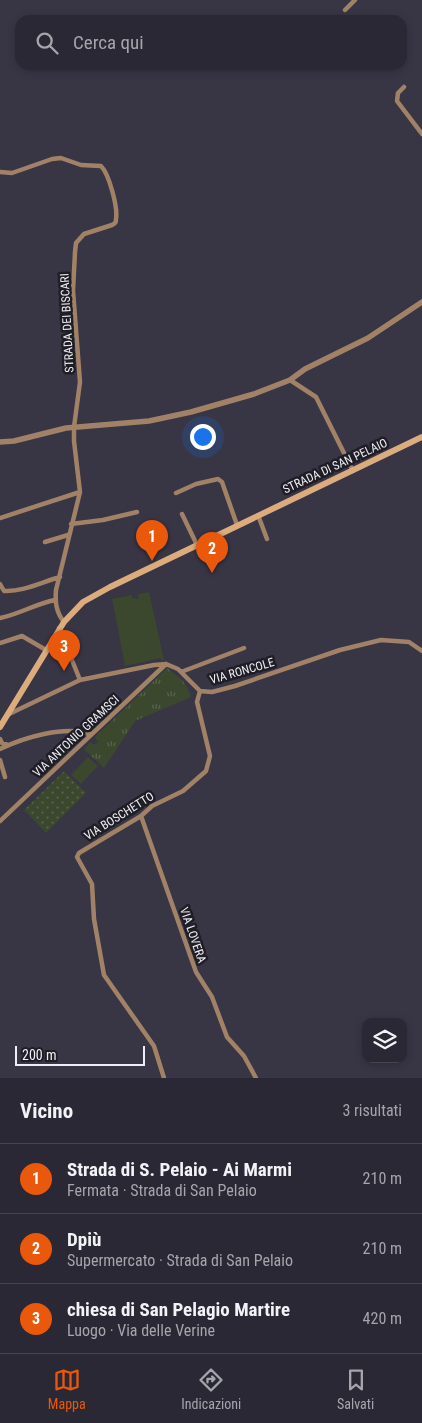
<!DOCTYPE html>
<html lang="it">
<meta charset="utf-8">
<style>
body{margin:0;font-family:"Roboto Condensed",sans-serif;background:#363440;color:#f1f3f6}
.controls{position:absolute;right:15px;bottom:15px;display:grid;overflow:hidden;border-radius:10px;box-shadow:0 2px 8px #0003}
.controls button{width:45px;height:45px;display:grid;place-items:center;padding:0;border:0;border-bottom:1px solid #46444f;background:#2a2834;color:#f1f3f6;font:25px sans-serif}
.scale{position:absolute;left:15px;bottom:12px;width:130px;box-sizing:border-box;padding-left:5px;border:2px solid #efeef8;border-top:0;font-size:14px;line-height:18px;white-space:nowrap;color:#efeef8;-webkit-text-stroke:4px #1f1e25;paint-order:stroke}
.you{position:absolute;left:202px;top:436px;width:18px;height:18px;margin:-12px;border:4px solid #fff;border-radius:50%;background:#1a73e8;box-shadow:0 0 0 8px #1a73e833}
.badge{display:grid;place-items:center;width:32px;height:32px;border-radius:50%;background:#ea580c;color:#fff;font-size:16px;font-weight:700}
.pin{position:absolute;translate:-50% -41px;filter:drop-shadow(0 1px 2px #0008)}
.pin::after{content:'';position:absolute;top:26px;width:18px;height:15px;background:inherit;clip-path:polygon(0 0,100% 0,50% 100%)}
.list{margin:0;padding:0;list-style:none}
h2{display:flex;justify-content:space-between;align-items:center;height:65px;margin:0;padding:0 20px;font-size:21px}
h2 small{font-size:16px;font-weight:400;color:#a5a6ac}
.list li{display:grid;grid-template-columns:32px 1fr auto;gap:15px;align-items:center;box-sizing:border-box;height:70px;padding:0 20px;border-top:1px solid #46444f}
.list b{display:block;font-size:19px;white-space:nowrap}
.list p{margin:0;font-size:16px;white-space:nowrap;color:#a5a6ac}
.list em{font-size:16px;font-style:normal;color:#a5a6ac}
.icon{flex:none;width:28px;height:28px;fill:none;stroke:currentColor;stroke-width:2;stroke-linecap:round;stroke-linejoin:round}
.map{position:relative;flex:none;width:422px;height:1078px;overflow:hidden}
.search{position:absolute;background:#2a2834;box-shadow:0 2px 8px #0003;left:15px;right:15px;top:15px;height:55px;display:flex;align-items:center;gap:12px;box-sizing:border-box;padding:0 18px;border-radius:15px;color:#a5a6ac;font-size:19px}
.sheet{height:275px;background:#2a2834}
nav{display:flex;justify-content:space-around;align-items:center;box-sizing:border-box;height:70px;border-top:1px solid #46444f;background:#2a2834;font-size:14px;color:#a5a6ac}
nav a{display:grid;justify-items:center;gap:2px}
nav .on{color:#ea580c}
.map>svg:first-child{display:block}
</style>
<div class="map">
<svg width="422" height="1078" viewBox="0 0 422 1078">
<defs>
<pattern id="grass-tufts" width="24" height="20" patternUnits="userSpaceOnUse" patternTransform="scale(1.25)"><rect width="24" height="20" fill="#3b482e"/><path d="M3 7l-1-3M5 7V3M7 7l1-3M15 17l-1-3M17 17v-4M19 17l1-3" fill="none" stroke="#58634d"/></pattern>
<pattern id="garden-dots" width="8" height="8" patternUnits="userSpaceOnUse" patternTransform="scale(1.25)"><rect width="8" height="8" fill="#3b482e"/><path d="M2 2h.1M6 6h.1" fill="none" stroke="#58634d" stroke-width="1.8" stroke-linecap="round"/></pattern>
</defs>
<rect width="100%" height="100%" fill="#383545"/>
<path fill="url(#grass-tufts)" d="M167,668C180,678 186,681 191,697L135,721L104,768L84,749L90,742L94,745L98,742L95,737Z"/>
<path fill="url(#garden-dots)" d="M64,771L86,793L46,833L24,810Z"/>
<path fill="#3b482e" d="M149,592L164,660L161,661V658L125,666L112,599L132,595V598L139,599L138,595H135Z
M88,757L98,766L81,784L71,775Z"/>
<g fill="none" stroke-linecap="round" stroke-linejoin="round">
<path stroke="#a18266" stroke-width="4.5" d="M345,10L355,0
M404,87L398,93L397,101L422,134
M0,172L12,173L52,159L61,158L81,165L101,166C109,174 118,207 116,219C116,223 115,223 112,225L84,234L76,243L75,252L73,291L80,382L74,427V441L80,492L56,590C55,602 56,612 64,622
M290,380L316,397L353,471
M176,493L196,484L218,479L222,482L237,525
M182,514L197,545
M258,515L267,539
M0,518L80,492
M71,524L103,520L137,512
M214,537L223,557
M45,542L68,535
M0,584L4,591C23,592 42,582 60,577
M0,618C20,614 35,604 55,600
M59,628L80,680
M0,643L22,636L46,650
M181,672L244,648
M7,715L80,680L154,665L166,664L178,669L200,691L212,692L235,686L340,650L381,640L409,642L422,651
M0,739L2,743L8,745
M0,749C23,738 67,724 91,735
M0,760L5,777
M141,816L196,972L212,997L227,1037L244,1056L256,1078
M0,821L166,664
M164,1078L154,1046L104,975L94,919L92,884L77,857L79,853L141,816L152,806L183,791L206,771L210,756L197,702L200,691"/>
<path stroke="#a18266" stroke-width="5.5" d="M0,442L14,441L66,428L149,421L191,412L254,394L290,380L305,369L368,338L422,302"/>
<path stroke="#dcac7d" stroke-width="6" d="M0,727L64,622L83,602L110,587L422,437"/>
</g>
<g text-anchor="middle" stroke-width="5" stroke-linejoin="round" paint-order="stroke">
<g font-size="12" fill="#efeef8" stroke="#1f1e25">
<text transform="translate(67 323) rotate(-93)" y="4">STRADA DEI BISCARI</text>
<text transform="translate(335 466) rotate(-25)" y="4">STRADA DI SAN PELAIO</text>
<text transform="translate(242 671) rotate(-16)" y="4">VIA RONCOLE</text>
<text transform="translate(76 736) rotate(-43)" y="4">VIA ANTONIO GRAMSCI</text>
<text transform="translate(119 816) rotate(-32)" y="4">VIA BOSCHETTO</text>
<text transform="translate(193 935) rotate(71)" y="4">VIA LOVERA</text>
</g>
</g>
</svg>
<div class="controls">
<button><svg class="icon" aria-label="layers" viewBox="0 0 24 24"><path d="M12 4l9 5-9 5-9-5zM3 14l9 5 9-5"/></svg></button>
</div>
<div class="scale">200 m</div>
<div class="you"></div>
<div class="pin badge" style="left:152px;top:561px">1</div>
<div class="pin badge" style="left:212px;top:573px">2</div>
<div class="pin badge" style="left:64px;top:671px">3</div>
<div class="search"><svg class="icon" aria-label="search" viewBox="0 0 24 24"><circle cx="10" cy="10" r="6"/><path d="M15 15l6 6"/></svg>Cerca qui</div>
</div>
<section class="sheet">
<h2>Vicino<small>3 risultati</small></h2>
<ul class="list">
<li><span class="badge">1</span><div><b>Strada di S. Pelaio - Ai Marmi</b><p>Fermata · Strada di San Pelaio</p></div><em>210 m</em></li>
<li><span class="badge">2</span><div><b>Dpiù</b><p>Supermercato · Strada di San Pelaio</p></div><em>210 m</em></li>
<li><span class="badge">3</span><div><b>chiesa di San Pelagio Martire</b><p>Luogo · Via delle Verine</p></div><em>420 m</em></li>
</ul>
</section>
<nav>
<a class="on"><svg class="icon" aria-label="map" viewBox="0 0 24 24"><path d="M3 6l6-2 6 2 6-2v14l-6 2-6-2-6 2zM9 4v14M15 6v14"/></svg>Mappa</a>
<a><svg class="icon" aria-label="directions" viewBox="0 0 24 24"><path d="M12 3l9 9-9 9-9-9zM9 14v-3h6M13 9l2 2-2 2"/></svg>Indicazioni</a>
<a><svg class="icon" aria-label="saved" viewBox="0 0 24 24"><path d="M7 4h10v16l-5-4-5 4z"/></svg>Salvati</a>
</nav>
